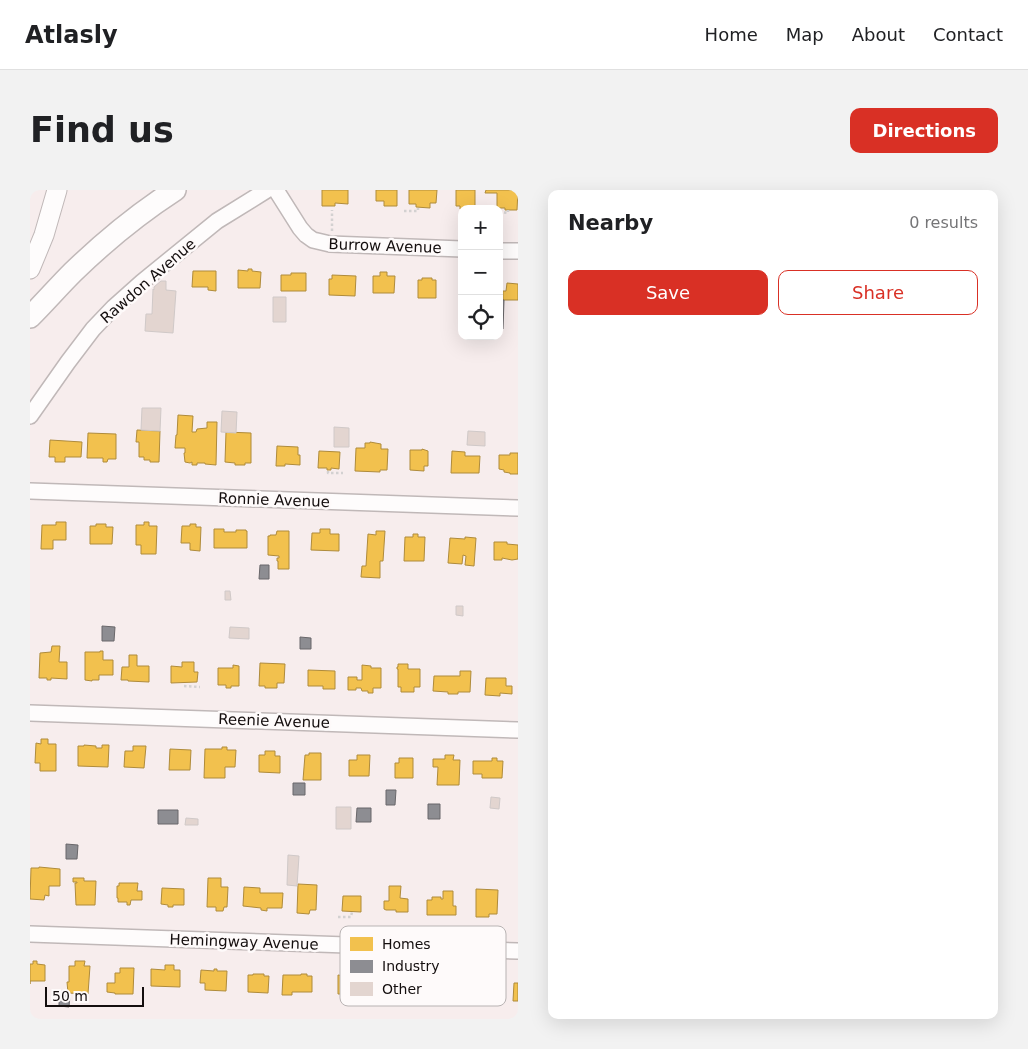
<!DOCTYPE html>
<meta charset="utf-8">
<style>
body{margin:0;font-family:"DejaVu Sans",sans-serif;background:#f2f2f2;color:#202124}
.controls{position:absolute;right:15px;top:15px;display:grid;overflow:hidden;border-radius:10px;box-shadow:0 5px 20px #0002}
.controls button{width:45px;height:45px;display:grid;place-items:center;padding:0;border:0;border-bottom:1px solid #e0e0e0;background:#fff;color:#202124;font:25px sans-serif}
.scale{position:absolute;left:15px;bottom:12px;width:99px;box-sizing:border-box;padding-left:5px;border:2px solid #140e0e;border-top:0;font-size:14px;line-height:18px;white-space:nowrap;color:#140e0e;-webkit-text-stroke:4px #fefafa;paint-order:stroke}
.list{margin:0;padding:0;list-style:none}
h2{display:flex;justify-content:space-between;align-items:center;height:65px;margin:0;padding:0 20px;font-size:21px}
h2 small{font-size:16px;font-weight:400;color:#757577}
.actions{display:flex;gap:10px;padding:15px 20px}
.actions a{flex:1;padding:11px 0;border:1px solid #d93025;border-radius:10px;text-align:center;font-size:18px;color:#d93025}
.actions .main{background:#d93025;color:#fff}
.icon{flex:none;width:28px;height:28px;fill:none;stroke:currentColor;stroke-width:2;stroke-linecap:round;stroke-linejoin:round}
.map{position:relative;flex:none;width:488px;height:829px;overflow:hidden;border-radius:10px}
header{display:flex;align-items:center;gap:30px;box-sizing:border-box;height:70px;padding:0 25px;background:#fff;border-bottom:1px solid #e0e0e0}
header strong{font-size:24px}
nav{display:flex;gap:28px;margin-inline-start:auto;font-size:18px}
.intro{display:flex;align-items:center;justify-content:space-between;box-sizing:border-box;height:120px;padding:0 30px}
h1{margin:0;font-size:35px}
.button{padding:12px 22px;border-radius:10px;background:#d93025;color:#fff;font-size:18px;font-weight:700}
main{display:flex;gap:30px;padding:0 30px}
aside{flex:1;background:#fff;border-radius:10px;box-shadow:0 5px 20px #0002}
.map>svg:first-child{display:block}
</style>
<header>
<strong>Atlasly</strong>
<nav><a>Home</a><a>Map</a><a>About</a><a>Contact</a></nav>
</header>
<div class="intro"><h1>Find us</h1><a class="button">Directions</a></div>
<main>
<div class="map">
<svg width="488" height="829" viewBox="0 0 488 829">
<rect width="100%" height="100%" fill="#f7eded"/>
<path fill="#f2c14e" stroke="#af8b3b" d="M292,0H318V14L305,13V16H292Z
M346,0H367V16H354V11H346Z
M379,0H407L406,13H400V18L386,17V14H379Z
M426,0H445V19H430V16H426Z
M456,0H488L487,20H475V18H467V3H455Z
M218,79H222V81L231,82L230,98H208V80L218,81Z
M163,81H186V101L178,100V97H162Z
M350,82H357V86H365L364,103H343V86H350Z
M261,83H276V101H251V85H261Z
M302,85L326,86L325,106L299,105V89H302Z
M392,88H402V90H406V108H388V90H392Z
M477,93L488,94V110H473V101H476Z
M148,225L163,226L162,242H166L167,239L177,238V232H187L186,275L175,274V273H167V275H162V272L160,273L155,272L154,263H155V258H145L146,245H147Z
M107,240L130,241L129,272H120V270H114V267H109V252H106Z
M196,242L221,243V273H215V275H205V273L195,272Z
M58,243L86,244V269H78L77,272H73V268H57Z
M20,250L52,252L51,267H35V272H25V267H19Z
M340,252L351,254V259H358L357,280H350V282L325,281L326,258H335V253H340Z
M247,256L268,257V265H270V275L255,274V276H246Z
M392,259L398,261V276H394V281L380,280V260H392Z
M289,261L310,262L309,279L301,278V280H297V278H288Z
M422,261L435,262V266H450L449,283H421Z
M480,263H488V284H480V283L474,282V280L469,279V265H480Z
M26,332H36V350H23V359H11L12,335H26Z
M114,332H119V336H127L126,364H111V355H106V335H114Z
M66,334H76V337H83L82,354H60V336H66Z
M160,334H166V337H171L170,361L160,360V353H151L152,336H160Z
M184,339H194V342H206V340H216V341H217V358H184Z
M290,339H300V344H309V361L281,360L282,343H290Z
M247,341H259V379H248V371H247V368H249V366L238,365V346H240V345H246Z
M346,341H355L353,371H350V388L331,387L332,376H336L338,344L346,345Z
M383,344H388V347H395L394,371H374L375,347H383Z
M435,347L446,348L444,376L435,375L436,366L433,365L432,374L418,373L420,348L435,349Z
M464,352H477V354L488,355V369L482,370L472,368V370H464Z
M22,456H30L29,472H37V489L21,488V490H17V488H9L10,463L21,462Z
M70,461H73V470H83V485H69V490H62V491L55,490V462H70Z
M99,465H107V476H119V492L98,491V490H91L92,477H99Z
M152,472H164V482H168L167,492L141,493V476L152,477Z
M230,473L255,474L254,493H247V498H235V496H229Z
M368,474H378V479H390V497H384V502H371V497H368V479H367V477H368Z
M203,475L209,476V496H201V498H196V495H188V478H203Z
M332,475L341,476V478H351V498H343V503H338V501H332L331,498H326V500H318V487H327V490H332Z
M278,480L305,481V499H293V496H278Z
M430,481H441L440,502H428V504H418V502L403,501L404,486H430Z
M456,488H476V496H482V504L470,503V506L455,505Z
M11,549H18V554H26V581H10V573H5L6,553L11,554Z
M54,555L66,556V558H72V555H79L78,577L48,576V556H54Z
M103,556H116L114,578L94,577L95,561H103Z
M192,557H197V560H206L205,577H195V588H174L175,559H192Z
M140,559L161,560L160,580H139Z
M235,561H245V566H250V583L229,582V565H235Z
M279,563H291V590H273L275,565H279Z
M327,565H340L339,586H319V570H327Z
M415,565H424L423,570H430L429,595H407L408,577H403V569H415Z
M369,568H383V588H365V573H369Z
M462,568H467V571H473L472,588H452V584H443V571H462Z
M9,677L30,679V696H19V706L15,705L14,710L0,709L1,678H9Z
M43,688H54V691H66L65,715H46L45,693H47V692H43Z
M178,688H191V697H198L197,717H194L193,721H186V717H177Z
M89,693H108L107,701H112V710H101L100,715H97V712H88V708H87V696H89Z
M268,694L287,695L286,720H280L279,724L267,723Z
M359,696H371L370,708L378,709V722H366V720H356L354,719V711H359Z
M214,697L230,698V703H253L252,718H237V721L231,720V718L213,716Z
M132,698L154,699V715H143V717H138V715L131,714Z
M446,699L468,700L467,724H459V727H446Z
M413,701H423V716H426V725H397V710H402V707H411V709H413Z
M313,706H331V722L312,721Z
M3,771H7V774L15,775V791H0V794V774H3Z
M45,771H55L54,776H60L58,804L38,803L37,792H39V776H45Z
M135,775H144V780H150V797L121,796V779L135,780Z
M90,778H104L103,804H85V803L77,802V793H85V783H90Z
M184,779H187V781H197L196,801L175,800V793H170L171,780L184,781Z
M223,784H234V786H239L238,803L218,802V785H223Z
M271,784H277V786H282V802H262V805H252L253,785H271Z
M315,784H320V786H330V794L340,795L339,811H318V804H308V785L315,786Z
M484,793H488V811H483Z"/>
<path fill="#8d8d92" stroke="#69676a" d="M469,110H474L473,139H469Z
M230,375H239V389H229Z
M72,436L85,437L84,451H72Z
M270,447L281,448V459H270Z
M263,593H275V605H263Z
M356,600H366L365,615H356Z
M398,614H410V629H398Z
M327,618H341V632H326Z
M128,620H148V634H128Z
M36,654L48,655L47,669H36Z
M29,805H40L39,817L29,816Z"/>
<path fill="#e3d5d0" stroke="#d0c9c8" d="M131,91H136V100L146,101L143,143L115,141L116,124H122L123,99L124,100V97Z
M243,107H256V132H243Z
M112,218H131L130,241L111,240Z
M192,221L207,222L206,243L191,242Z
M304,237L319,238V257H304Z
M438,241L455,242V256L437,255Z
M195,401H200L201,410H195Z
M426,416H433V426L426,425Z
M200,437L219,438V449L199,448Z
M461,607L470,608L469,619L460,618Z
M306,617H321V639H306Z
M156,628L168,629V635H155Z
M258,665L269,666L267,696L257,695Z"/>
<g fill="none" stroke-linecap="round" stroke-linejoin="round">
<g stroke="#c0b8b8" stroke-width="18">
<path id="minor" d="M246,0L270,38L276,45L283,50L300,54L432,59
M469,61H488
M0,226L38,172L63,139L84,117L112,92L187,31L237,0
M0,301L488,318
M0,523L488,540
M0,744L488,761"/>
</g>
<g stroke="#c0b8b8" stroke-width="21">
<path id="major" d="M0,79L14,45L27,0"/>
</g>
<g stroke="#c0b8b8" stroke-width="24">
<path id="highway" d="M0,127C15,112 28,97 43,82C74,52 108,24 145,0"/>
</g>
<path stroke="#d3d1d1" stroke-width="2.5" stroke-dasharray="2.5 2.5" stroke-linecap="butt" d="M374,21H388V18
M469,22L478,23V20
M302,41V20
M298,281V283H313
M154,496L170,497
M308,727H321L322,722"/>
<use href="#minor" stroke="#fefcfc" stroke-width="15"/>
<use href="#major" stroke="#fefcfc" stroke-width="19"/>
<use href="#highway" stroke="#fefcfc" stroke-width="21"/>
</g>
<g text-anchor="middle" stroke-width="5" stroke-linejoin="round" paint-order="stroke">
<g font-size="15" fill="#140e0e" stroke="#fefafa">
<text transform="translate(355 56) rotate(2)" y="5">Burrow Avenue</text>
<text transform="translate(118 91) rotate(-41)" y="5">Rawdon Avenue</text>
<text transform="translate(244 310) rotate(2)" y="5">Ronnie Avenue</text>
<text transform="translate(244 531) rotate(2)" y="5">Reenie Avenue</text>
<text transform="translate(214 752) rotate(2)" y="5">Hemingway Avenue</text>
</g>
</g>
<rect x="310" y="736" width="166" height="80" rx="8" fill="#fefafa" stroke="#b8b3b3" stroke-width="1"/>
<rect x="320" y="747" width="23" height="14" fill="#f2c14e"/>
<rect x="320" y="770" width="23" height="13" fill="#8d8d92"/>
<rect x="320" y="792" width="23" height="14" fill="#e3d5d0"/>
<g font-size="14" fill="#140e0e">
<text x="352" y="759">Homes</text>
<text x="352" y="781">Industry</text>
<text x="352" y="804">Other</text>
</g>
</svg>
<div class="controls">
<button>+</button>
<button>−</button>
<button><svg class="icon" aria-label="locate" viewBox="0 0 24 24"><circle cx="12" cy="12" r="6"/><path d="M12 2v4M12 18v4M2 12h4M18 12h4"/></svg></button>
</div>
<div class="scale">50 m</div>
</div>
<aside>
<h2>Nearby<small>0 results</small></h2>
<ul class="list">
</ul>
<div class="actions"><a class="main">Save</a><a>Share</a></div>
</aside>
</main>
